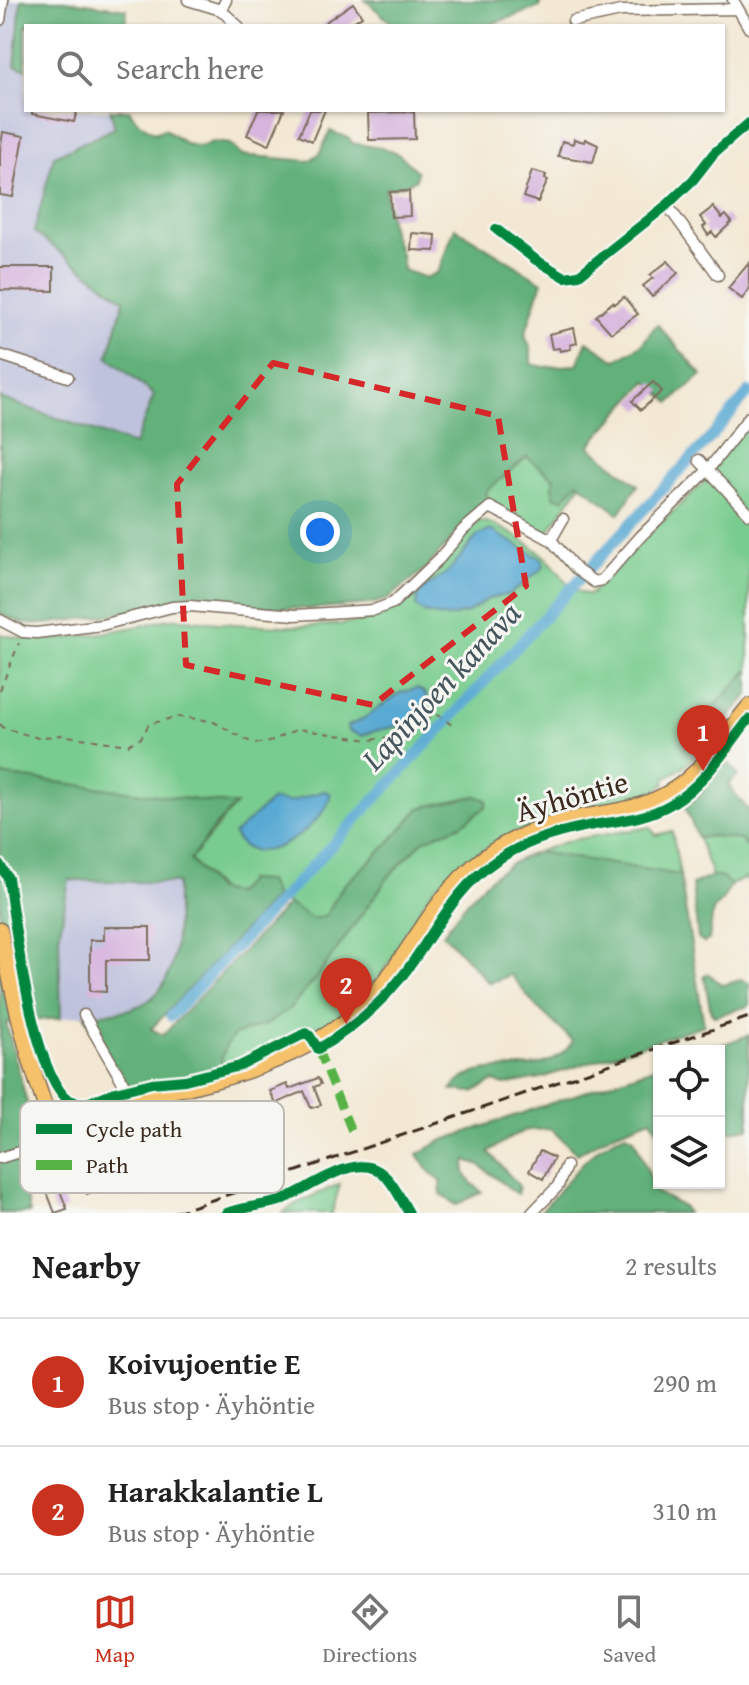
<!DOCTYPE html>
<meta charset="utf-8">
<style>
body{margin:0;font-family:"Gentium Book Plus",serif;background:#f6f6f6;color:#222}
.controls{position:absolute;right:24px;bottom:24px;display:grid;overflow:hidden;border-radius:0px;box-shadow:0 2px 6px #0004}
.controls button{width:72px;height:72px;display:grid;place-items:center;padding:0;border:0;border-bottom:2px solid #e0e0e0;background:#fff;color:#222;font:40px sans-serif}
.you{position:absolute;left:320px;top:532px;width:28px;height:28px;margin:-20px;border:6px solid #fff;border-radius:50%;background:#1a73e8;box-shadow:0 0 0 12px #1a73e833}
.badge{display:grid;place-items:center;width:52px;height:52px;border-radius:50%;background:#c8321e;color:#fff;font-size:26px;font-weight:700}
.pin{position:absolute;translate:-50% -66px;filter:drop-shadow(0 2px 4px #0008)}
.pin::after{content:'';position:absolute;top:42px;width:28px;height:24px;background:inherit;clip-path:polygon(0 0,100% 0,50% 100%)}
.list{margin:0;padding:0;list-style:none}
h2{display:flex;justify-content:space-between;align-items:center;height:104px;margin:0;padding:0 32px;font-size:34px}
h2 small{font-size:26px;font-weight:400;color:#767676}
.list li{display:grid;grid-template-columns:52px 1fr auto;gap:24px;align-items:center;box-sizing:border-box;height:128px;padding:0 32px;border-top:2px solid #e0e0e0}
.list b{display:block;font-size:30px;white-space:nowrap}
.list p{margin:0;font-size:26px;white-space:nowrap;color:#767676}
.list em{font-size:26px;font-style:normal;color:#767676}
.icon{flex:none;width:44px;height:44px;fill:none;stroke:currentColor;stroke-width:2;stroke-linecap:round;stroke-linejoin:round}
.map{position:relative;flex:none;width:749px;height:1213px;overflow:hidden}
.search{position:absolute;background:#fff;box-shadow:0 2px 6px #0004;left:24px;right:24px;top:24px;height:88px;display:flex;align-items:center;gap:20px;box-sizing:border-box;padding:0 28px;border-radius:0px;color:#767676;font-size:30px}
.sheet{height:360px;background:#fff}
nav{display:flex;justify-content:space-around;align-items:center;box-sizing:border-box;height:112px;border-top:2px solid #e0e0e0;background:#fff;font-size:22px;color:#767676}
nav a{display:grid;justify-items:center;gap:4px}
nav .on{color:#c8321e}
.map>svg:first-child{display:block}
</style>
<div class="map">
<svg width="749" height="1213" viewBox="0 0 749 1213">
<rect width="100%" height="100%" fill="#f6f6f2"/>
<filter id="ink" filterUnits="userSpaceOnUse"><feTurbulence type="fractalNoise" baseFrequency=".0125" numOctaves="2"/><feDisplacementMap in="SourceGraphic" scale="16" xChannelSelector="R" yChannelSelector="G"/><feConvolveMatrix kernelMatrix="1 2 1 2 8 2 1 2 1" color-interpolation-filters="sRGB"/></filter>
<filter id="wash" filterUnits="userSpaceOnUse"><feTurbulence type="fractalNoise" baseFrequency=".006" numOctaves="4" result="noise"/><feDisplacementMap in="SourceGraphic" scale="32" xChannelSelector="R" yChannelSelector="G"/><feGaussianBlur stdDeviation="1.8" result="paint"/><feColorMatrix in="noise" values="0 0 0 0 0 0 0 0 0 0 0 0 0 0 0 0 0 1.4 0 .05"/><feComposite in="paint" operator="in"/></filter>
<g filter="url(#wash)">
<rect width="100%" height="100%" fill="#f3e8d3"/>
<path fill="#bfc2dd" d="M0,0H21L15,65L26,69V110H110L115,128L54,156L34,232L125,301L108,356L154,395L134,445L0,398Z
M69,880L177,883L175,954L168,977L152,997L136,1008L61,1018L59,937Z"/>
<path fill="#79cc8f" stroke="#5a7b56" stroke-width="2" d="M749,419V670L697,725L701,738L707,741C695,756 683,770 666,777L664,785L651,794L595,804L592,809C532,826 478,841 434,889C419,906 410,927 399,947C376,988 344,1017 304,1042L295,1039L228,1077L221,1061L226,1046L234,1035L269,1023L314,981L390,875L424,840L461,825L476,796L420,808L385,847L343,886L326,915L314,919L275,897L268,881C216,902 226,895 190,860L235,805L0,775V634C47,647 93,634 140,626C150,624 160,620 170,619C186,617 203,622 219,623C265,626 343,631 385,615L478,521C496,521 530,544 544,556C561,570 566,591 590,595L645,538L701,485Z
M527,457L554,479L552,488L578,482L581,484L548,532C529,529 509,511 489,503L485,492Z
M650,827L656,835L672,831L680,875L537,852L571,840Z
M713,836L741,839L745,845L749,844V884L746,878L731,885L722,878L712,876L698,838Z
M340,1184L332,1213H283L299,1202Z"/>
<path fill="#62b07a" stroke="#4e6d4c" stroke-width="2" d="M21,0H64L127,9L125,26H26V69L15,66Z
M365,0H540V7L486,26H395Z
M110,110H129L138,122L155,133L164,129L186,144L201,147L212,142L230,144L241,155L309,161L320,153L330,131L349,138L352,143C366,146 386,146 398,154C405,158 410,166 417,171L416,179L404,185L385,189L392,232L401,255L403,270L426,278L438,272L455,228L542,282L525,335L531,349V364L544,367L577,365L587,341L616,360L641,345L657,324L702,375L670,403L647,381L589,446L638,485L619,514L578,482L563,499L553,496L554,478L527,457L485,492L489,503L473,515L426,568L388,599L371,604L308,609L226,605L210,601L170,603L145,610L45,624H25L0,614V398L134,445L154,395L108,357L124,300L34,232L54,156L115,128Z
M749,670V694L717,733L707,741C699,737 697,733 697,725Z
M730,764L738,775L728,785L749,811V844L745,846L741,840L713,836L698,838L685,808L702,793L721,767Z
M0,775L236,805L216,825L190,860L217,890L235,894L248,880L268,881L275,897L151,1029L163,1035L288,904L314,919L326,915L343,886L385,847L420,808L476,796L487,800L486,807L461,825L424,840L390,875L314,981L290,1008L269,1023L234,1035L226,1046L221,1060L228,1077L132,1098L84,1015C100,1014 118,1013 133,1008C184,993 176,924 177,883L69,880L59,937L61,1018L6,1023L33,1126L17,1162L30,1213H0Z
M537,852L680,875L704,1025L541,1078L504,1085L494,1081L473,1092L451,1090C479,1050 542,1088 573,1041L534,1004L511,975L489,983L443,934C468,898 494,866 537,852Z
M712,876L722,878L731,885L723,899L713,910L709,939L704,943L698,939L692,885Z
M709,974L722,985L741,980L749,983V1006L714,1016L711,1012L704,976Z
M749,1035V1128L719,1133V1051H704Z
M659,1066V1133L651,1119L614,1133L577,1154L551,1129C542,1130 531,1129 523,1131C517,1134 493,1148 489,1152L519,1186L517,1194L479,1165L466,1160C461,1176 470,1182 482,1192L456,1205L441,1194L440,1181L429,1171L418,1154L441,1141Z
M627,1134L634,1138L657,1193L684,1207L687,1213H539C565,1187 590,1143 627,1134Z"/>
<path fill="#59a9d3" stroke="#4a6a78" stroke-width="2" d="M491,530L542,559L544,567L510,594L488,599L467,613L450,617L437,616L424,613L416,607L417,597L422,590L448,572L478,535Z
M417,688L425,693L429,702C409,735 390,722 362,736L348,731L347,726L360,721L400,693Z
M324,791L330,793C334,816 256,882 234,834L272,800L289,802Z"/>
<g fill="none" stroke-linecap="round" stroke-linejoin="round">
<path stroke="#59a9d3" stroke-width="11" d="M171,1016L400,773L711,437L749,392"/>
</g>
<g id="blocks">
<path fill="#d7b5de" d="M353,3L362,16L347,26H320Z
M32,110H77L74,122L32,114Z
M258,110H284L269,145L247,135Z
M310,110H325L312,141L299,135Z
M414,112L415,139L369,140L368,113Z
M3,132L24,136L13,197L0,195V151Z
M574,139L584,142L585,139L598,145L593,162L558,156L562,141L573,144Z
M532,171L546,175L545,179L548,180L538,202L523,197Z
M409,191L410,216L391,217L390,192Z
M713,207L722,218L726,215L732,222L716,237L712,232L708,235L703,227L706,225L700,217Z
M412,233L436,235L435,251L411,250Z
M668,261L678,273L652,297L643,286L653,278L650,275Z
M749,263V290L742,299L728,288Z
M0,267H54V291L0,290Z
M624,297L638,314L611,333L596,316L613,302L615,304Z
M574,328L577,343L570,345L571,349L560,351L559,348L552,349L549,334Z
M653,382L662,391L641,410L632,401Z
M104,927H150V960H106V992L90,991V940H104Z
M318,1078L321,1084L314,1087L321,1105L311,1108L304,1091L276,1104L270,1091L287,1084L289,1089Z
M540,1151L554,1158L543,1179L529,1171Z
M110,1165L117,1182L87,1194L81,1176Z
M57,1183L67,1209L55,1213L45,1187Z"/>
</g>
</g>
<g filter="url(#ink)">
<use href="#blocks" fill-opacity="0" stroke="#7b6c5d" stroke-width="2"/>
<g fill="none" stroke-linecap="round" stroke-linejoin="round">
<g stroke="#7b6c5d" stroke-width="13">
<path id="minor" d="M188,0L221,10L226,0
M733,0L749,28
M221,10L238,26
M0,20L3,0
M573,21L621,11L738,9
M667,205L718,275
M496,229L536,260L565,277L579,275L667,205L693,180L714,153L749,123
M0,355L68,377
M699,460L749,514
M551,540L563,519
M0,620L23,632L36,633L102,625L172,607L190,606L295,615L374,610L393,603L439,559L463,530L490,507L551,540L577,570L594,582L602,580L640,537L708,470L749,417
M84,1015L132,1098
M0,1158L22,1151L53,1127
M227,1213C243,1207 260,1206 276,1202C303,1194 347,1156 375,1169C391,1176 400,1198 409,1213
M532,1213L558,1186L566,1166"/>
</g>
<g stroke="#7b6c5d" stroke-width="17">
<path id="major" d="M0,930C13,997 27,1062 53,1127C79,1117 106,1104 133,1098C154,1093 177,1091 198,1085C253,1072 315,1049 357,1011C413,960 430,889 499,847C520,835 543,825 566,820C602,812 640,811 671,791C703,771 725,735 749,706"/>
</g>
<path stroke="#7b6c5d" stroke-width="2" stroke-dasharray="6 6" stroke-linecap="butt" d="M0,690L19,643
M0,724L4,728L38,738L61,735L128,745L141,738L149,724L176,717L199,719L214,722L252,743H266L298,729L369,740L399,736L418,727L433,714L440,716L453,726"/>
<use href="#minor" stroke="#fff" stroke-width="10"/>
<use href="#major" stroke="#f5c16b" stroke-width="14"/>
<path stroke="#3b2a1e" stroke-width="3" stroke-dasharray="12 6" stroke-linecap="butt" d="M174,1213L749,1017"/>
<path stroke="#57b245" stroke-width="8" stroke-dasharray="16 8" stroke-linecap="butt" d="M318,1049L354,1137"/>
<g stroke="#f6f6f2" stroke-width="15">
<path id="cycleway" d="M496,229L536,260L565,277L579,275L667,205L693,180L714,153L749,123
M0,865L8,878C15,927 32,1061 64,1096C70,1102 79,1103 87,1103L91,1113
M87,1103L115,1092L152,1083L185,1080L240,1066L306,1033L310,1036L318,1049C355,1027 387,999 412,963C438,926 458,886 497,860C524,842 557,832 588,826C616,821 646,819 671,804C704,785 726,749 749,719
M227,1213C243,1207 260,1206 276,1202C303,1194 347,1156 375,1169C391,1176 400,1198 409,1213"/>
</g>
<use href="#cycleway" stroke="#00873e" stroke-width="10"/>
</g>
</g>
<path fill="none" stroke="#d62828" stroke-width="6" stroke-dasharray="16 10" stroke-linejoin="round" d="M273,363L498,416L526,586L373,705L186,665L177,484Z"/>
<g text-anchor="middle" stroke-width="6" stroke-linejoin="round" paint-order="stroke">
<g font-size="30" fill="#3b2a1e" stroke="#f6f6f2">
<text transform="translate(572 797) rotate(-16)" y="10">Äyhöntie</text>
</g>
<g font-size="32" font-style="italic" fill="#46565d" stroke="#f6f6f2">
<text transform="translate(441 686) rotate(-47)" y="11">Lapinjoen kanava</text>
</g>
</g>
<rect x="20" y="1101" width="264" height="92" rx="12" fill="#f6f6f2" stroke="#beb9b2" stroke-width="2"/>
<rect x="36" y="1124" width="36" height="10" fill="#00873e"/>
<rect x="36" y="1160" width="36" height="10" fill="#57b245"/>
<g font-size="22" fill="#3b2a1e">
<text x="86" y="1137">Cycle path</text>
<text x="86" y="1173">Path</text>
</g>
</svg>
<div class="controls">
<button><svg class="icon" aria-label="locate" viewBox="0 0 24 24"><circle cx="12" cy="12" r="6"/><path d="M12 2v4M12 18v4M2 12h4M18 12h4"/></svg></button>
<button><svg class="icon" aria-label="layers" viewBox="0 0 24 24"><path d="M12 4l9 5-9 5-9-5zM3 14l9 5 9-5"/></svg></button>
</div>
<div class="you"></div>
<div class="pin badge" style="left:703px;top:771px">1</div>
<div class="pin badge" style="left:346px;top:1024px">2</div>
<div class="search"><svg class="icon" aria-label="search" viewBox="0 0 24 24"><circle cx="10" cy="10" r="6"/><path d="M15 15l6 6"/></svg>Search here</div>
</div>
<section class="sheet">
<h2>Nearby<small>2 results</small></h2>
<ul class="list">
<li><span class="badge">1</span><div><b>Koivujoentie E</b><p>Bus stop · Äyhöntie</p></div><em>290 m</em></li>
<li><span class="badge">2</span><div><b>Harakkalantie L</b><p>Bus stop · Äyhöntie</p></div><em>310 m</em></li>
</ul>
</section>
<nav>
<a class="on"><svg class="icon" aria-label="map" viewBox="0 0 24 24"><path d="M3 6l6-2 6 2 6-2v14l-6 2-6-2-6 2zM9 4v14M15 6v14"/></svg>Map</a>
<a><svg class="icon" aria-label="directions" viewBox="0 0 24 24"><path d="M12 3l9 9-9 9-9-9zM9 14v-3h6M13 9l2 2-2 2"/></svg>Directions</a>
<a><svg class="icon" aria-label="saved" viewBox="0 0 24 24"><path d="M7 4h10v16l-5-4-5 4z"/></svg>Saved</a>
</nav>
